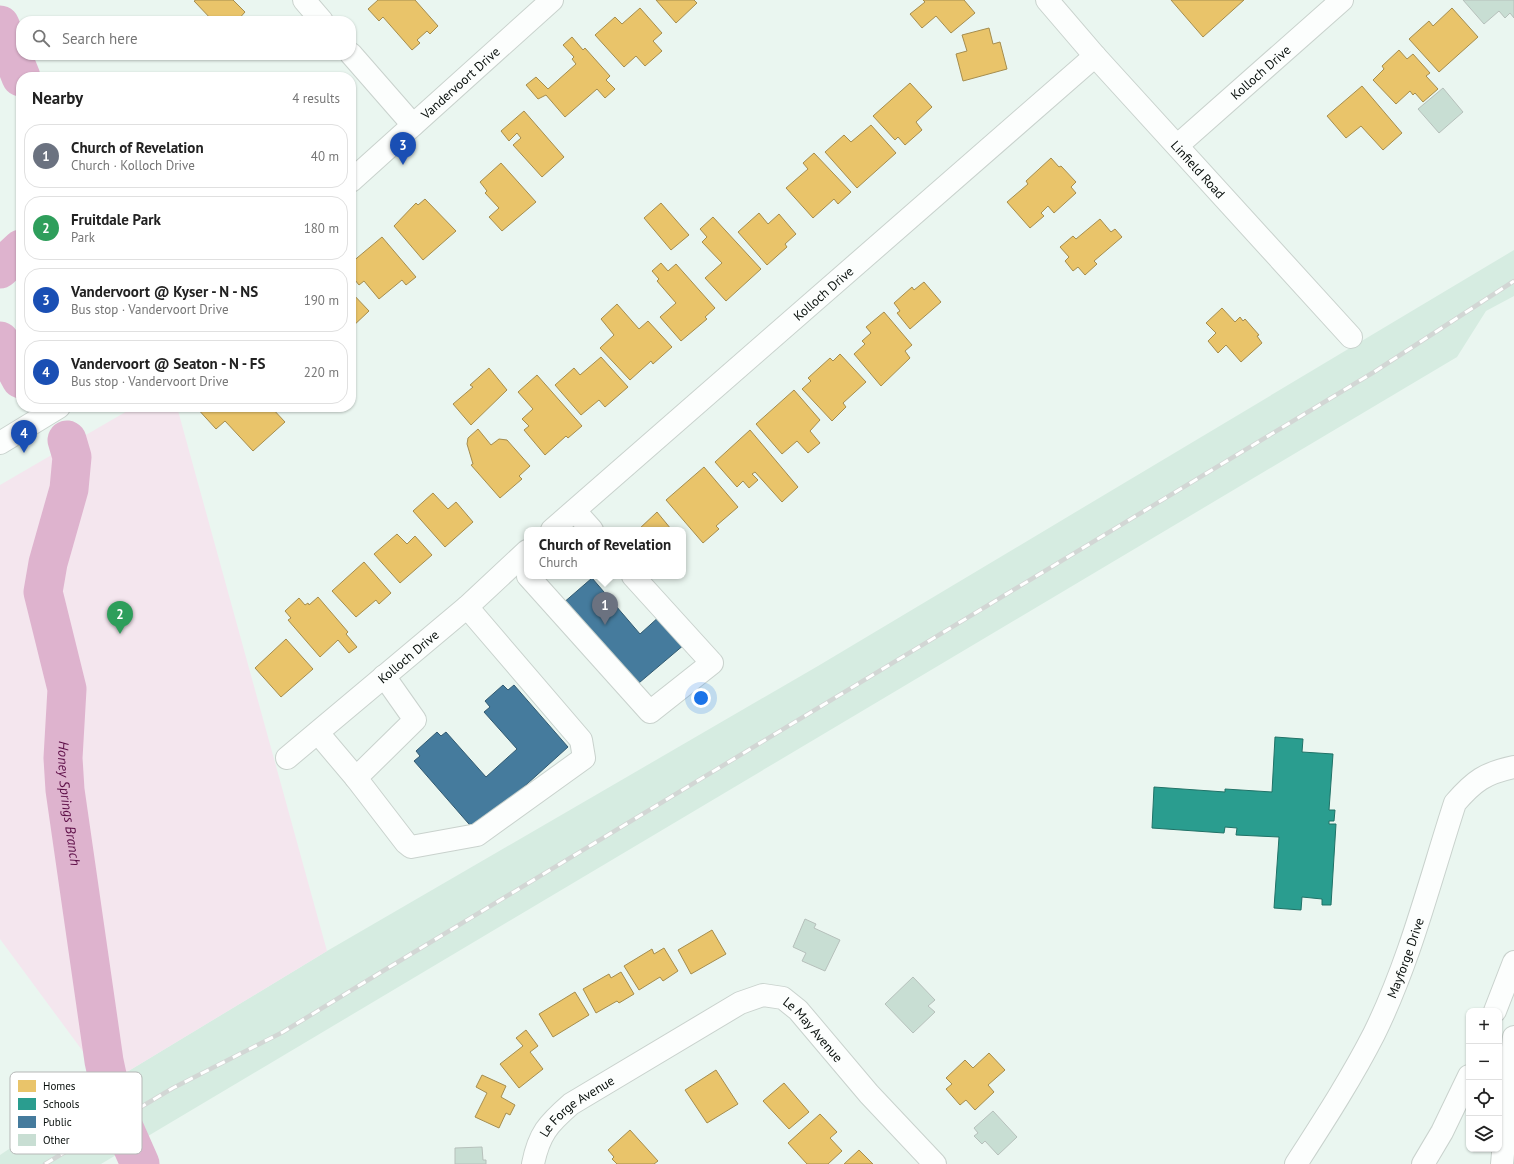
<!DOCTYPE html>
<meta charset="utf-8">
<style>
body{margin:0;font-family:"PT Sans",sans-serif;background:#f6f6f6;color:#222}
.controls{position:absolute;right:12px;bottom:12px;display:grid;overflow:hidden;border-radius:8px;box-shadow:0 1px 3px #0004}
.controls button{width:36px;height:36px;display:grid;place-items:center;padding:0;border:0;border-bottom:1px solid #e0e0e0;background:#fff;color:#222;font:20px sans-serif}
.you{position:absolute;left:701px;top:698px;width:14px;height:14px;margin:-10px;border:3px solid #fff;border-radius:50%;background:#1a73e8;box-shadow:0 0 0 6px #1a73e833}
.badge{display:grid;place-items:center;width:26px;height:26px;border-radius:50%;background:#565f5b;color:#fff;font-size:13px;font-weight:700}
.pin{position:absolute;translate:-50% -33px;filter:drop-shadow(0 1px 2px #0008)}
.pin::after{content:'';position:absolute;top:21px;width:14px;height:12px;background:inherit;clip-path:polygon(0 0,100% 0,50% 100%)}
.popup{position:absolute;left:524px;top:527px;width:162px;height:52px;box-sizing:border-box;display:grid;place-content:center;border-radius:8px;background:#fff;filter:drop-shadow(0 1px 3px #0005);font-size:13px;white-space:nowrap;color:#767676}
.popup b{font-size:15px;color:#222}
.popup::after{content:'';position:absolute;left:50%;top:100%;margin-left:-8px;border:8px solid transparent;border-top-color:#fff}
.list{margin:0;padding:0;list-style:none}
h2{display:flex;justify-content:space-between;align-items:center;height:52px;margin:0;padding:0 16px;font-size:17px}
h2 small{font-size:13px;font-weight:400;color:#767676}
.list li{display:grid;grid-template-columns:26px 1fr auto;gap:12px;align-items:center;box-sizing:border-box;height:64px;margin:0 8px 8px;padding:0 8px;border:1px solid #e0e0e0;border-radius:16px}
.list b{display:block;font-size:15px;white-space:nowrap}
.list p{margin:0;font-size:13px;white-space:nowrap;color:#767676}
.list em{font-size:13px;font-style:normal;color:#767676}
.icon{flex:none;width:22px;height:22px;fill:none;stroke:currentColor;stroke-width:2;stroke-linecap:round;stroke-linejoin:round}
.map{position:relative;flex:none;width:1514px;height:1164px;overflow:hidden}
.search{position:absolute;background:#fff;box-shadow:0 1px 3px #0004;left:16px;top:16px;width:340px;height:44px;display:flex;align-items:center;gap:10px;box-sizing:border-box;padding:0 14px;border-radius:16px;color:#767676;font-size:15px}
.panel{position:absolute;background:#fff;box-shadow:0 1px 3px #0004;left:16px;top:72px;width:340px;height:340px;border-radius:16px}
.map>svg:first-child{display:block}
</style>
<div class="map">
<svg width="1514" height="1164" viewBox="0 0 1514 1164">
<rect width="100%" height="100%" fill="#eaf6f0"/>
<path fill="#d6ece1" d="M1514,250V296L1486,311L1457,357L101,1164H0V1155L107,1084L327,951L818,666Z"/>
<path fill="#f4e6ee" d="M134,407H177L327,951L107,1084L0,939V485Z"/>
<path fill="#e9c46a" stroke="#a58d4e" d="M196,0H233L245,12L237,21H213L194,1Z
M378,0H415L438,26L430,34L427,31L417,40L420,43L412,50L383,17L379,21L368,9Z
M656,0H694L697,3L676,23Z
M923,0H964L975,13L951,33L936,16L922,28L910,14L925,2Z
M1171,0H1244L1203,37Z
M640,8L662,33L653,41L662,51L645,66L636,56L624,67L595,35L615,17L622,24Z
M1452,8L1478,37L1439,72L1409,39L1429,21L1433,26Z
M989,28L993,44L1000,42L1007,69L963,81L956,54L967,51L962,35Z
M572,37L583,50L585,48L610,76L606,80L615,89L605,98L597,89L565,117L546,95L538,99L526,85L536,77L548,89L576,64L572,59L574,57L563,45Z
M1399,50L1407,59L1413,54L1430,73L1426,76L1438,89L1423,102L1415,93L1413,95L1410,91L1396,104L1373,80L1384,69L1382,66Z
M910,83L932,107L916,122L922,130L905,145L898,137L895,140L873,116Z
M1362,86L1402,133L1383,150L1361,126L1346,138L1327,116Z
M524,111L564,157L542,177L513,145L521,138L517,133L509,141L501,131Z
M871,125L896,153L857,188L825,152L844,135L851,142Z
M814,153L851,192L838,204L834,199L813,218L786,188L808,169L803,163Z
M1051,158L1059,167L1061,166L1076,182L1071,187L1076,193L1054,213L1048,206L1041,213L1044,216L1030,228L1007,202L1028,184L1026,181Z
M501,163L536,202L502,231L489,217L499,208L485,193L487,191L480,182Z
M425,199L456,231L423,260L394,226L416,203L418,205Z
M661,203L689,235L671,250L644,218Z
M759,213L768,224L779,214L796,234L785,244L787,247L767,265L738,232Z
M713,217L761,269L726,301L705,278L722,263L702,242L707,237L700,229Z
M1100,219L1111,232L1115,229L1122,237L1094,261L1097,264L1085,275L1078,267L1073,271L1065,261L1069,257L1060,247L1073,236L1076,239Z
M382,237L416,277L406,285L402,280L379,299L364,281L359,285L351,275V263Z
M661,263L668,271L676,264L715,308L705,317L707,319L681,341L660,317L676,303L657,281L659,279L652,271Z
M924,282L941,302L910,329L897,313L900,311L894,303L912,287L914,290Z
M351,292L369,311L351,328Z
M617,304L639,329L648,321L672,347L653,364L651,361L630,380L600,348L614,335L601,319Z
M1222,308L1235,322L1240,317L1243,321L1245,319L1259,335L1257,336L1262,343L1241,362L1226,345L1218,353L1208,341L1216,333L1206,323Z
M884,312L912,345L905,351L910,358L881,386L854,354L865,344L862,341L871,333L866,327Z
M840,354L866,382L843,403L846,407L832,421L802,389L811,381L808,378L830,358L833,361Z
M601,357L628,387L605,407L599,400L581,415L555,385L574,368L580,375Z
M489,368L507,390L471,425L453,404L473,387L470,385Z
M537,375L582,426L568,438L566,436L545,455L524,430L529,426L522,419L533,409L518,392Z
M794,390L820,420L810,431L820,443L808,453L797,441L782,454L756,424Z
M196,407H271L285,422L253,451L225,421L216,429Z
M478,429L491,445L499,439L507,440L530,466L519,476L522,479L500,498L471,465L473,464L467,444L468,438Z
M750,430L798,487L782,502L755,472L752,474L758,480L749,488L743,481L737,487L715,462Z
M704,467L738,507L716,526L719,529L703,543L666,500Z
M433,493L448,509L456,502L473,522L445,547L413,511Z
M657,512L671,529L638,530Z
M397,534L407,544L415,536L432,555L400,583L374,554Z
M364,562L391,593L379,604L376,600L356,617L332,591Z
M318,597L348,632L346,634L357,647L349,653L338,640L320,657L288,620L291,618L285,611L299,598L305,605L308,603L309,605Z
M286,639L313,669L281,697L255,668Z
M712,930L726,954L691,974L678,950Z
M664,948L678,971L663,981L660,977L639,990L624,966L652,949L654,954Z
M621,972L634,994L619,1003L617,1001L596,1013L583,989L609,974L611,978Z
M575,992L589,1015L553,1037L539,1014Z
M526,1030L538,1046L530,1052L543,1069L519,1088L500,1064L523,1046L516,1038Z
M989,1053L1005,1070L988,1085L994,1092L975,1110L966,1100L960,1105L946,1089L952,1084L946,1078L965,1060L973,1068Z
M716,1070L738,1104L707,1123L685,1090Z
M482,1075L506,1086L501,1097L515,1105L510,1115L506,1113L499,1128L475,1117L487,1093L476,1087Z
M784,1083L809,1112L789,1129L763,1101Z
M820,1114L837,1132L830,1138L842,1151L828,1164H807L788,1143Z
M630,1130L658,1161L654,1164H617L612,1159L614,1157L608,1150Z
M859,1150L873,1164H844Z"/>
<path fill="#2a9d8f" stroke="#207267" d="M1275,737L1303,739L1302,752L1333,754L1329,810H1335L1334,821H1329V824H1336L1331,905H1322V899L1302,897L1301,910L1274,908L1279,837L1236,835L1237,828L1225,827L1224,833L1152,828L1154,787L1225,792V789L1272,792Z"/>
<path fill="#457b9d" stroke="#325a71" d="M592,578L640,634L661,615L685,644L633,688L562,604Z
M503,685L508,690L514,685L568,747L475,831L414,761L420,756L416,751L437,732L441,736L446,732L486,777L517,749L484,712L490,707L485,701Z"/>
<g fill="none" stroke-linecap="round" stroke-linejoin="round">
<g stroke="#deb3ce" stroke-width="39">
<path d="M0,25L21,77"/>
<path d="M0,269L21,249"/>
<path d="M0,341L21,379"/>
<path id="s1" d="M67,440L72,457L69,489L48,563L43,592L67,689L63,758L65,790L104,1061L113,1103L140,1164"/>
</g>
</g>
<path fill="#c8ded3" stroke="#b6c0bb" d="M1463,0H1514V18L1510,13L1505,18L1499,11L1484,24Z
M1443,88L1463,112L1439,133L1418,109Z
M805,919L816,924L814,928L840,940L825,971L802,961L806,953L793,947Z
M913,977L935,1000L928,1006L935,1012L913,1033L885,1004Z
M993,1111L1017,1137L998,1155L985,1141L982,1144L974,1136L978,1133L974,1128Z
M482,1147L483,1160H486V1164H455V1148Z"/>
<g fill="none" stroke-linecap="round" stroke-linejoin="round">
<g stroke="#c9d2cd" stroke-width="24">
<g id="minor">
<path d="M304,0L322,21"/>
<path id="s2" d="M1047,0L1095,56L1351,337"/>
<path d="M351,54L413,125"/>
<path id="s3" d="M1178,145L1342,0"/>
<path id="s4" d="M351,181L552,0"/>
<path d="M0,443L59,407"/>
<path d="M575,511L592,530"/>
<path id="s5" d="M552,530L1095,56"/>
<path d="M528,576L650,712L712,663L633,576"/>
<path d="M318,733L356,778L406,843L411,847L477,835L584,758L581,740L467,607"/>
<path id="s6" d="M287,758L467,607L527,551"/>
<path d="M356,778L415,720L384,676"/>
<path id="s7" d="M533,1164C539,1134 548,1124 571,1104L740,1003L763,995L783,998L798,1010L869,1094L935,1164"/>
<path id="s8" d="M1296,1164C1323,1122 1351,1079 1374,1034C1410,961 1430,880 1455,803C1474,781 1485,773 1514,767"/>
</g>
</g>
<g stroke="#c9d2cd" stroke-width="24">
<path id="major" d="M1502,1164L1514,1037"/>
</g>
<g stroke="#c9d2cd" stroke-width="24">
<path id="highway" d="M1495,1011L1514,962
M1423,1164L1442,1132L1469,1076"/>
</g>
<use href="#minor" stroke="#fcfefd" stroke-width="22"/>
<use href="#major" stroke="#fcfefd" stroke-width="22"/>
<use href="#highway" stroke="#fcfefd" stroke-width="22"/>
<g stroke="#d2d6d4" stroke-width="4.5">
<path id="rail" d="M45,1164L173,1088L283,1032L378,974L1374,372L1514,281"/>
</g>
<use href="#rail" stroke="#fff" stroke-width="3" stroke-dasharray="9" stroke-linecap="butt"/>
</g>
<g text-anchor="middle" stroke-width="4" stroke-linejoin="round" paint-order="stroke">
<g font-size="13" fill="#070e0b" stroke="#fff">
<text dy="5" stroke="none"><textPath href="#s3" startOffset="110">Kolloch Drive</textPath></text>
<text dy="5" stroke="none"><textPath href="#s4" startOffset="147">Vandervoort Drive</textPath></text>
<text dy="5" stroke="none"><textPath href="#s2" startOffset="227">Linfield Road</textPath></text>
<text dy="5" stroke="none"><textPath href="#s5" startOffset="360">Kolloch Drive</textPath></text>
<text dy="5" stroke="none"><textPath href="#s6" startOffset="158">Kolloch Drive</textPath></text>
<text dy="5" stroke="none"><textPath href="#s8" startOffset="234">Mayforge Drive</textPath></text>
<text dy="5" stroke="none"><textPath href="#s7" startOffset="358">Le May Avenue</textPath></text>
<text dy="5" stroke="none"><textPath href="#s7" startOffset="76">Le Forge Avenue</textPath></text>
</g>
<g font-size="14" font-style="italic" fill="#5e0f48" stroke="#fff">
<text dy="5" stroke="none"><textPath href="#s1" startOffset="371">Honey Springs Branch</textPath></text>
</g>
</g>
<rect x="10" y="1072" width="132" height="82" rx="6" fill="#fff" stroke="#b5b7b6" stroke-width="1"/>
<rect x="18" y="1080" width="18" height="12" fill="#e9c46a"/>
<rect x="18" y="1098" width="18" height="12" fill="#2a9d8f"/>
<rect x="18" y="1116" width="18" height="12" fill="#457b9d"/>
<rect x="18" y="1134" width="18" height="12" fill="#c8ded3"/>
<g font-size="11" fill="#070e0b">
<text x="43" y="1090">Homes</text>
<text x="43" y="1108">Schools</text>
<text x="43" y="1126">Public</text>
<text x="43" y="1144">Other</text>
</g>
</svg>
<div class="controls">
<button>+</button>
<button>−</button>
<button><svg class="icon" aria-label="locate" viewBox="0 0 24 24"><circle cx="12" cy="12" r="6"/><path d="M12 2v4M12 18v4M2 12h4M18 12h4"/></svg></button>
<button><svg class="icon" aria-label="layers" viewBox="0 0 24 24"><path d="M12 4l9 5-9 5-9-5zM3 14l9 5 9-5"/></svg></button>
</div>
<div class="you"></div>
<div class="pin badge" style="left:605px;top:625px;background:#6b7280">1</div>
<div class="popup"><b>Church of Revelation</b>Church</div>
<div class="pin badge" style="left:120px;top:634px;background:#2e9e5b">2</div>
<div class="pin badge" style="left:403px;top:165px;background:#1a4fb4">3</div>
<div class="pin badge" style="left:24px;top:453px;background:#1a4fb4">4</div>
<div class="search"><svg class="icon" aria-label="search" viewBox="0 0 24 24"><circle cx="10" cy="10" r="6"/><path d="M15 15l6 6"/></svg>Search here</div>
<section class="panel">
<h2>Nearby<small>4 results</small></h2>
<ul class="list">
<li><span class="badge" style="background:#6b7280">1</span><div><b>Church of Revelation</b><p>Church · Kolloch Drive</p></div><em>40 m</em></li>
<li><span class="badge" style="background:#2e9e5b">2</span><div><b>Fruitdale Park</b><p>Park</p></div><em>180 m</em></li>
<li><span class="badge" style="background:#1a4fb4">3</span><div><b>Vandervoort @ Kyser - N - NS</b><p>Bus stop · Vandervoort Drive</p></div><em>190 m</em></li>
<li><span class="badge" style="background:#1a4fb4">4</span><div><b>Vandervoort @ Seaton - N - FS</b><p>Bus stop · Vandervoort Drive</p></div><em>220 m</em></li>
</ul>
</section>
</div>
